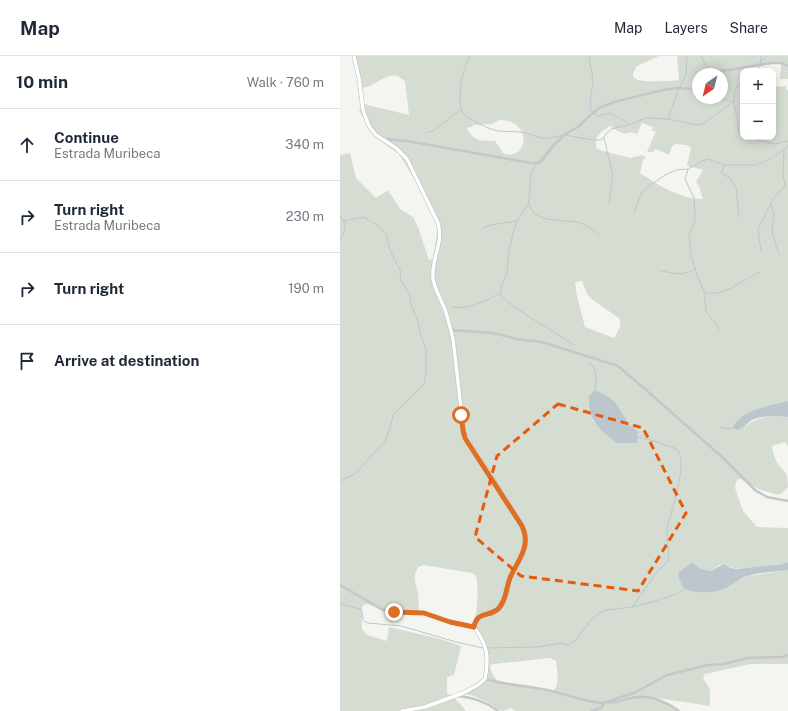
<!DOCTYPE html>
<meta charset="utf-8">
<style>
body{margin:0;font-family:"Public Sans",sans-serif;background:#f2f2f3;color:#1f2937}
.controls{position:absolute;right:12px;top:12px;display:grid;overflow:hidden;border-radius:8px;box-shadow:0 2px 10px #0003}
.controls button{width:36px;height:36px;display:grid;place-items:center;padding:0;border:0;border-bottom:1px solid #e0e1e3;background:#fff;color:#1f2937;font:20px sans-serif}
.compass{position:absolute;left:352px;top:12px;width:36px;height:36px;border-radius:50%;background:#fff;box-shadow:0 2px 10px #0003;rotate:215deg}
.stop{position:absolute;width:12px;height:12px;margin:-9px;border:3px solid #e06f26;border-radius:50%;background:#fff}
.stop.end{background:#e06f26;border-color:#fff;box-shadow:0 1px 4px #0008}
.list{margin:0;padding:0;list-style:none}
h2{display:flex;justify-content:space-between;align-items:center;height:52px;margin:0;padding:0 16px;font-size:17px}
h2 small{font-size:13px;font-weight:400;color:#747a83}
.list li{display:grid;grid-template-columns:26px 1fr auto;gap:12px;align-items:center;box-sizing:border-box;height:72px;padding:0 16px;border-top:1px solid #e0e1e3}
.list b{display:block;font-size:15px;white-space:nowrap}
.list p{margin:0;font-size:13px;white-space:nowrap;color:#747a83}
.list em{font-size:13px;font-style:normal;color:#747a83}
.icon{flex:none;width:22px;height:22px;fill:none;stroke:currentColor;stroke-width:2;stroke-linecap:round;stroke-linejoin:round}
.map{position:relative;flex:none;width:448px;height:655px;overflow:hidden}
header{display:flex;align-items:center;gap:24px;box-sizing:border-box;height:56px;padding:0 20px;background:#fff;border-bottom:1px solid #e0e1e3}
header strong{font-size:19px}
nav{display:flex;gap:22px;margin-inline-start:auto;font-size:14px}
main{display:flex}
aside{flex:1;background:#fff}
.map>svg:first-child{display:block}
</style>
<header>
<strong>Map</strong>
<nav><a>Map</a><a>Layers</a><a>Share</a></nav>
</header>
<main>
<aside>
<h2>10 min<small>Walk · 760 m</small></h2>
<ul class="list">
<li><svg class="icon" aria-label="ahead" viewBox="0 0 24 24"><path d="M12 20V5M6 11l6-6 6 6"/></svg><div><b>Continue</b><p>Estrada Muribeca</p></div><em>340 m</em></li>
<li><svg class="icon" aria-label="right" viewBox="0 0 24 24"><path d="M7 20v-9h11M14 6l5 5-5 5"/></svg><div><b>Turn right</b><p>Estrada Muribeca</p></div><em>230 m</em></li>
<li><svg class="icon" aria-label="right" viewBox="0 0 24 24"><path d="M7 20v-9h11M14 6l5 5-5 5"/></svg><div><b>Turn right</b></div><em>190 m</em></li>
<li><svg class="icon" aria-label="arrive" viewBox="0 0 24 24"><path d="M6 21V4h12l-3 4 3 4H6"/></svg><div><b>Arrive at destination</b></div></li>
</ul>
</aside>
<div class="map">
<svg width="448" height="655" viewBox="0 0 448 655">
<rect width="100%" height="100%" fill="#f4f5f1"/>
<path fill="#d5dcd2" fill-rule="evenodd" d="M14,0H319L297,10L293,17C293,20 293,21 296,23C302,27 331,25 339,24L337,0H448V23H440L441,7L407,11L408,15H403V81H433V31L446,30V34H448V345L410,356L401,373C419,360 426,360 448,361V390L445,386L432,390C433,394 433,399 435,402C440,416 448,410 448,431L442,437L438,439L418,433L402,423H398L396,426L395,432L403,455L417,471L448,472V506C439,508 403,514 394,512C389,511 385,507 379,509C377,510 374,514 372,515H366L358,511L352,535L373,536L382,534L389,529L409,520L448,514V608H411L365,618L363,622L370,633V650L317,642L341,655H176L171,652L163,655L159,654L149,647L134,640L121,637L143,624L147,604L139,578L131,571C138,560 139,534 136,520L132,517L84,509L78,511C72,523 76,526 78,537C79,543 78,549 79,554C68,556 56,559 46,556C38,554 33,548 25,548L22,551V573L27,579L47,585L49,571L104,584L121,590L114,619L107,621V638L112,639L126,655H0V99L10,97L16,122L36,142L48,134L60,153L73,161L78,171L89,204L93,203L98,170L88,151L79,131L59,98L38,83L30,73L19,54L24,48L69,59L65,25C63,24 60,21 57,20C45,17 33,32 21,32ZM358,18H382V42H358ZM159,64C194,63 188,107 163,97L155,85C142,84 135,87 127,73L128,71H132L133,69L152,68ZM302,67L313,71L312,75H316L307,96H313L316,93L329,99L332,91L335,88L347,89L351,92L347,110L363,114L356,126L359,130L363,143C341,143 319,130 300,117L303,104L306,101L302,99L290,102L260,94L256,92V82L261,76L270,70C278,74 281,80 291,76L297,78ZM242,225L247,238L253,244L280,263V271L274,282L245,271L237,240L235,226ZM276,347L289,368L296,374L292,386L277,387L258,371L253,365L249,349ZM210,602L216,605C217,614 220,627 214,635L193,630L157,625L151,615L150,609L154,608Z"/>
<path fill="#bec6cd" d="M255,334L267,340L276,347L289,368L298,376L297,387H277C258,373 248,365 249,340Z
M448,345V361C436,360 423,359 412,364C406,368 403,373 396,374L393,371C403,353 430,350 448,345Z
M352,506C358,511 363,515 372,515C389,503 381,511 397,513L441,508L448,506V514C435,516 420,516 408,520C398,523 390,531 381,534C373,537 351,538 344,532C341,529 339,522 338,518C342,512 347,511 352,506Z"/>
<g fill="none" stroke-linecap="round" stroke-linejoin="round">
<path stroke="#bec6cd" stroke-width="1" d="M130,0C122,12 117,43 122,57C133,65 145,72 158,75C165,76 173,75 180,76C201,80 199,86 222,79
M249,0C249,8 253,17 253,26C252,35 249,45 251,55L258,60L270,57L290,68
M361,0L369,15
M420,7L427,0
M416,15L420,10L421,0
M403,25C389,33 395,51 397,63C398,70 397,76 403,81
M340,31L346,18L347,0
M382,33L383,43L385,44L392,45
M328,63L338,34
M86,77L95,74L120,54
M225,79L253,84H261L271,73L292,68L305,62L328,63L357,69L363,68L394,45
M404,81L435,88L448,85
M264,82L273,119L269,147
M198,106L209,93
M196,109C190,117 190,125 190,135C189,140 188,146 190,151C196,168 227,163 241,167C248,170 254,175 259,179
M384,110L381,117L390,122L396,132L399,161
M348,114L345,123L354,142L355,159V165L349,179L351,199L357,219L364,236L366,255L380,274
M189,146L176,167L169,193L167,218L161,230V239L169,247L185,258L234,289
M431,148L434,157L432,175L436,190L439,198
M294,157L302,136L305,133L325,119L336,114L348,113L362,105L368,103L384,109H416L431,103L448,90
M0,160C8,168 5,175 0,184
M143,172L151,169L177,165
M421,195L418,173L433,143L445,129L443,119L444,94
M318,214C330,217 344,221 355,213
M366,237C382,240 394,230 407,223C412,221 416,217 421,216
M113,251C129,254 146,245 160,237
M250,307C259,316 256,323 255,335
M380,371L388,373L395,371
M0,425L15,418L45,385L47,381L54,358L84,328L86,318V292L81,280L78,266L71,248L70,238L60,223L61,216L50,194L46,178L40,171L24,161L4,165
M0,547L8,550L21,553C24,558 20,565 28,567L61,570L120,587L143,592L198,591L221,587L227,589L235,585L251,564L258,558L266,554L292,551L312,546L336,538L346,532
M293,550L317,516L328,505C330,495 326,484 327,474C330,456 349,408 337,393L310,384L297,381"/>
<g stroke="#b7babf" stroke-width="4.5">
<path id="secondary" d="M14,0L19,22L23,54L29,70L36,79L56,92L67,103L98,167C104,187 91,203 93,222C94,232 100,241 104,251C108,261 110,272 113,283L124,378L178,463C182,470 186,477 186,486C185,500 173,512 168,526C166,535 166,545 159,552C150,562 137,554 134,571C148,590 149,601 145,623L138,629L123,637L85,651L62,655"/>
</g>
<path stroke="#c5c7cb" stroke-width="2.5" d="M366,18L374,16L388,14L431,7H442L448,10
M43,83L67,85L191,107H199L202,105L213,90L225,78L238,71L255,55L259,52L274,46L323,34L337,32L353,33L358,28
M111,274L153,277L177,283L202,286L278,310L306,334L381,400L415,434L427,441L448,445
M0,529L43,554L54,556L84,557L110,566L134,571
M145,623C166,629 186,630 207,634C227,638 243,646 264,647
M117,640C133,641 145,645 158,655
M269,647C279,646 288,642 297,641C311,639 328,647 339,655
M252,655L261,652L264,647L296,636L327,619L368,609L384,608L407,602L442,601L448,599"/>
<use href="#secondary" stroke="#fff" stroke-width="3.5"/>
</g>
<g fill="none" stroke-linecap="round" stroke-linejoin="round">
<path stroke="#e06f26" stroke-width="5" d="M54,556L84,557L110,566L134,571C137,554 150,562 159,552C166,544 166,534 169,525C173,512 183,502 185,488C186,482 185,476 182,470L125,382L123,374L121,359"/>
</g>
<path fill="none" stroke="#e8590c" stroke-width="3" stroke-dasharray="8 5" stroke-linejoin="round" d="M218,348L303,372L346,457L298,535L181,520L135,481L157,400Z"/>
</svg>
<div class="controls">
<button>+</button>
<button>−</button>
</div>
<svg class="compass" viewBox="-18 -18 36 36"><path d="M0-13l5 13h-10z" fill="#e53935"/><path d="M0 13l5-13h-10z" fill="#747a83"/></svg>
<div class="stop" style="left:121px;top:359px"></div>
<div class="stop end" style="left:54px;top:556px"></div>
</div>
</main>
